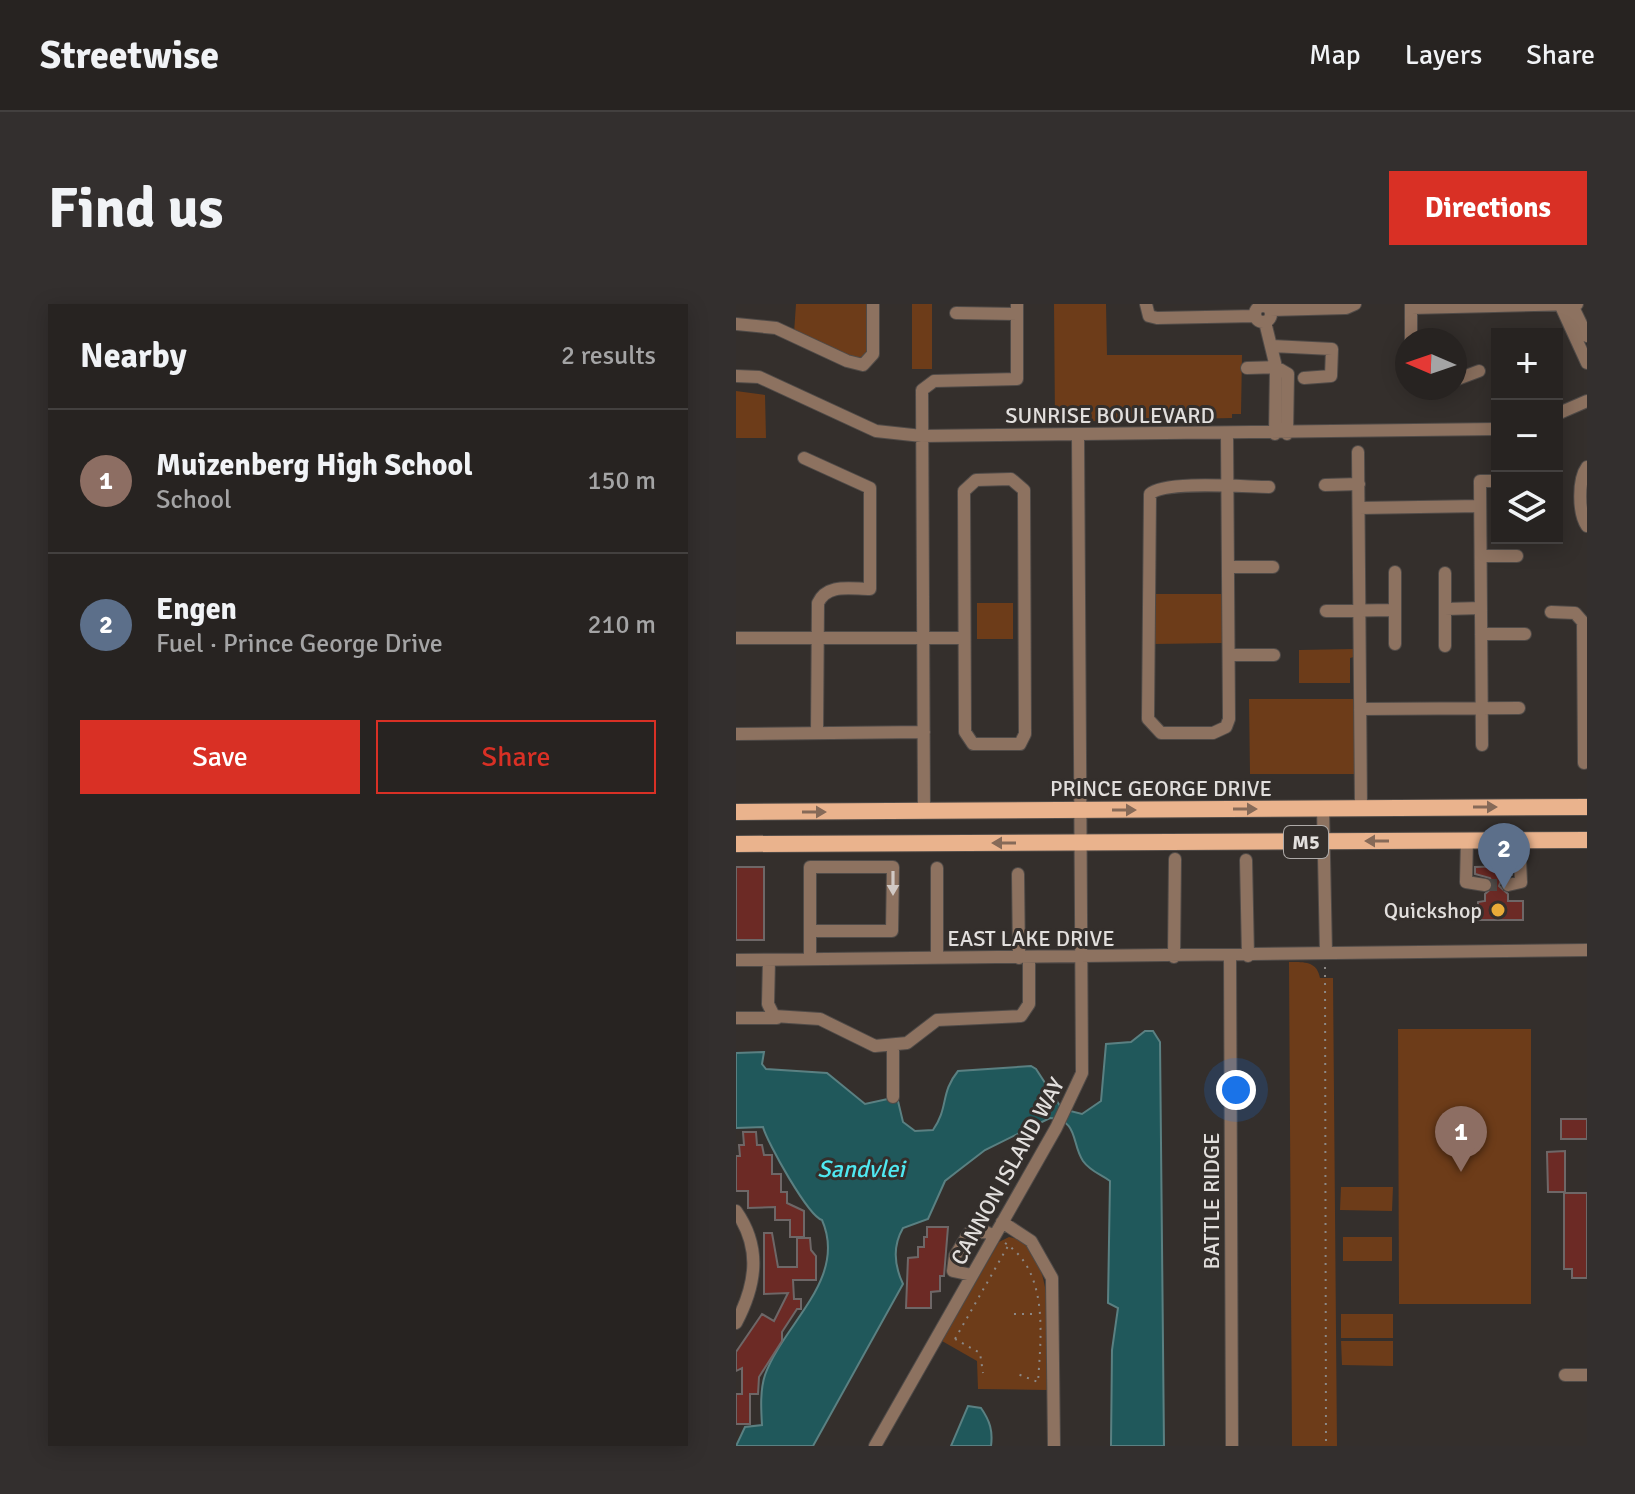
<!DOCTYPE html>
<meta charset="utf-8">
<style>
body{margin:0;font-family:Signika,sans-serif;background:#332f2e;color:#f1f3f6}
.controls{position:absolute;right:24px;top:24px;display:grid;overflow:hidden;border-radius:0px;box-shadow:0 4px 20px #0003}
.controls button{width:72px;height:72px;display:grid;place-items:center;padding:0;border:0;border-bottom:2px solid #43403f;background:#272321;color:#f1f3f6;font:40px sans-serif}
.compass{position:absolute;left:659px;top:24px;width:72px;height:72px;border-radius:50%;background:#272321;box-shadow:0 4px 20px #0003;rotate:272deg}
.you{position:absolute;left:500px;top:786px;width:28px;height:28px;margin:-20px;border:6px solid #fff;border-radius:50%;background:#1a73e8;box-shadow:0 0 0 12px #1a73e833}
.badge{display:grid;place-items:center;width:52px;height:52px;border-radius:50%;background:#d93025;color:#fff;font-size:26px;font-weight:700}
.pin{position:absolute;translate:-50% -66px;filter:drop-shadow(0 2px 4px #0008)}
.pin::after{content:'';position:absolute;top:42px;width:28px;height:24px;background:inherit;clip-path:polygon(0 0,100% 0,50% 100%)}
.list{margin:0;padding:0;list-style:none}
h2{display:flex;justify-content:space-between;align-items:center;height:104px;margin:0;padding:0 32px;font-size:34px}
h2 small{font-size:26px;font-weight:400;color:#a4a4a5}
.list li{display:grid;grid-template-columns:52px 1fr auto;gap:24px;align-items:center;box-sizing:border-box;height:144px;padding:0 32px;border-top:2px solid #43403f}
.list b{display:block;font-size:30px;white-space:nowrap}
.list p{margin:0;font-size:26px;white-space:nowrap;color:#a4a4a5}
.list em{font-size:26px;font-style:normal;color:#a4a4a5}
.actions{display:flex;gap:16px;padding:24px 32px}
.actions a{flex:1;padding:18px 0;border:2px solid #d93025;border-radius:0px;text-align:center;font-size:28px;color:#d93025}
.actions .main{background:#d93025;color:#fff}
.icon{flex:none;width:44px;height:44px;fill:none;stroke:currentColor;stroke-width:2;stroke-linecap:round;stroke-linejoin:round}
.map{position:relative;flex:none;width:851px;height:1142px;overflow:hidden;border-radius:0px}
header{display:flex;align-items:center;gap:48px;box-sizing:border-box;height:112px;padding:0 40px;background:#272321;border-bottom:2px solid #43403f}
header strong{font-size:38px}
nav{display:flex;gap:44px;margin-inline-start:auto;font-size:28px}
.intro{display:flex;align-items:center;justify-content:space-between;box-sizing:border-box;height:192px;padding:0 48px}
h1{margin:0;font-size:56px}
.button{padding:20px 36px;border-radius:0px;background:#d93025;color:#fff;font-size:28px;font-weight:700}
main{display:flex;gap:48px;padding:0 48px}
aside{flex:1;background:#272321;border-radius:0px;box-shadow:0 4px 20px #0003}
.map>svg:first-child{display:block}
</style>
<header>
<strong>Streetwise</strong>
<nav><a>Map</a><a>Layers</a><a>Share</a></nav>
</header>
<div class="intro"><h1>Find us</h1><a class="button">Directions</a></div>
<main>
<aside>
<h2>Nearby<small>2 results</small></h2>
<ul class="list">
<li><span class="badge" style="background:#8d6e63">1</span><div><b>Muizenberg High School</b><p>School</p></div><em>150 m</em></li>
<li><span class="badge" style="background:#5c6f8a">2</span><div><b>Engen</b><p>Fuel · Prince George Drive</p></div><em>210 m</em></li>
</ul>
<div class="actions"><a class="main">Save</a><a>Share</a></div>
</aside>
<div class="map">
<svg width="851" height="1142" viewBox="0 0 851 1142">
<rect width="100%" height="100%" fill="#342f2c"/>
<path fill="#6d3c19" d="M60,0H133L130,51L119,55L58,29Z
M176,0H196V65H176Z
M318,0H370L371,51H506L505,110H496V114L319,118Z
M0,87L29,91L30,134H0Z
M415,290H487L488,339L417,340Z
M241,299H277V335H241Z
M619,345L618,353L614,354V379H563V346Z
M513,395H619L620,470H514Z
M553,658C568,658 581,657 584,674H597L601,1142H556Z
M662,725H795V1000H663Z
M605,883H657L656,907L604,906Z
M273,933C323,941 312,1049 312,1086L242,1085L241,1057L206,1037L263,938Z
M607,933H656V957H607Z
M605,1010H657V1034H605Z
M605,1037H657V1062L606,1061Z"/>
<path fill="#20585b" stroke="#5a8082" stroke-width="2" d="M409,727H417L424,738L428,1142H375L376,1046L382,1004L372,999L374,877C364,870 354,867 347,857C335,839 343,816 314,814L249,846L223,866L209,877L192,915L167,924C156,943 158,961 167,980L77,1142H0L9,1123L26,1121C25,1105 24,1086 29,1071C47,1020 112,975 86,916C72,912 31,838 27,823L0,824V749L28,748L26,760L30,765L91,769L129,800L161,793L167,818L179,827L197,826C213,803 204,789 222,767L295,762L300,765L326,805L346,810L365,797L370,740L395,738Z
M232,1102L245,1104C254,1117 257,1127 255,1142H215Z"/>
<path fill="#6c2a25" stroke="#6e6767" stroke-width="2" d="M775,562L776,571L766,574L763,582L772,590V597H787V616H742V598L749,597V590L758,582L754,574L739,570V563Z
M0,563H28V636H0Z
M825,815H851V835H825Z
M7,828H20L21,841H26L28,851H36V870H45V888H51V899L68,907V933H54V916H39V903L12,904V887H0V852H4L3,841H8Z
M829,847V888H812L811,848Z
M828,889H851V974H836V965H828Z
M191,923H212L208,972H204V987L195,988V1004H170L172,954L182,953V943H188V933H191Z
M28,929H36L42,963H61V934H74L75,946L80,952V976H57L58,995H65V1005H61L46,1028V1037L23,1073L22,1090H14V1120H0V1090H6V1064L0,1067V1048L26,1010L38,1017L52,989L28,990Z"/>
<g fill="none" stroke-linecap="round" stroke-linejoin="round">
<path stroke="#4e4947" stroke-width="12" stroke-dasharray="12 6" stroke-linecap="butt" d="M749,581H772"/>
<g stroke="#504b48" stroke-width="14">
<path id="minor" d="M410,0L413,12L421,14L519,12
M824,0L851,59
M836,1L851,32
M519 10a8 8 0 1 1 16 0a8 8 0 1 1-16 0Z
M675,4L841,0
M535,6L610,4L619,0
M220,9L281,10
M529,18L540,63L539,130
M0,20L40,24L111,57L127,61L137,50V0
M675,36V0
M536,42L596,45L595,72L568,74
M511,64L540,63L552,70L551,130
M0,72L23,73L140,127L186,132L761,125
M719,76L743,67
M821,110L851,97
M491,130C491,225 492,320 493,415L490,423L477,429H425L412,415L414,190C429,176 510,183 533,183
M622,148L625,504
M68,154L134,184V285C115,285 91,279 82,299L81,429
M851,163C842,175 842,209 851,222
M240,176L275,175L288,186L289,430L284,440H237L229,428L228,187Z
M589,181L623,180
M623,204L744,202
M745,252H781
M492,263H537
M659,268V340
M709,269V342
M709,305L745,304
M590,307L659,306
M815,308L839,309L847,318L848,459
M745,330H789
M0,334H228
M493,351H538
M624,405L783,404
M0,430L188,428
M746,441L744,177H761
M587,504L590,649
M188,507L186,86L198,77L281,75V0
M731,536L730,578L749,581
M510,556L512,652
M201,564V654
M282,570L283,654
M772,581L785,578L783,536
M74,627H156L157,563H74V655
M494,652L496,1142
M438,653L439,555
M0,656L851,646
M33,656L32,700L38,712L84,715L139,742L171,739L201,716L285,712L293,700V654
M0,714H41
M157,793V741
M0,907C26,944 20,981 0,1019
M266,918L295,937L316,974L318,1142
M236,971L217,967L219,952L233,929L250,928L258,932
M829,1071H851
M139,1142L320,824L346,769L342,132"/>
</g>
<g stroke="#504b48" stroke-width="18">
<path id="major" d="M0,508L851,503
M0,540L851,536"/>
</g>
<path stroke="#8c8885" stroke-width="2" stroke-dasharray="2 6" stroke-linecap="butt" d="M589,663L590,1142
M269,939C313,968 305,1031 302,1078L279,1069
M278,1010H301
M219,1035L272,942
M219,1035L244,1049L247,1069"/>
<use href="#minor" stroke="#8d7260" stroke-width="12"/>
<use href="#major" stroke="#eab38d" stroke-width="16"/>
</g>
<defs><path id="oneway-solid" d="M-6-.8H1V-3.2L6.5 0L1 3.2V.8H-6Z" transform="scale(2)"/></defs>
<g fill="#866a58">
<use href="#oneway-solid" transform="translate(749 503)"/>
<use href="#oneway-solid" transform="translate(509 505)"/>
<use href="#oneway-solid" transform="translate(388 506)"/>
<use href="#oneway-solid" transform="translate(78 508)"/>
<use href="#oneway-solid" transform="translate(641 537) rotate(180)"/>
<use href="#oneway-solid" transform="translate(268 539) rotate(180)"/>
</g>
<use fill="#d1c9c4" href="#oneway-solid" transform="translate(157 579) rotate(90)"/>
<circle fill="#e9ab38" stroke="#342f2c" stroke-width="3" cx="762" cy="606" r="8"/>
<g text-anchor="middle" stroke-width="6" stroke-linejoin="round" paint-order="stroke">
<rect fill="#342f2c" stroke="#aeaaa8" stroke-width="2" x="548" y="522" width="44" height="32" rx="6"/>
<g font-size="20" font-weight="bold" fill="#e2dfdd">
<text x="570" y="545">M5</text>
</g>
<g font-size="22" fill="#e2dfdd" stroke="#342f2c">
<text x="374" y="119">SUNRISE BOULEVARD</text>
<text x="425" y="492">PRINCE GEORGE DRIVE</text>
<text x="295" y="642">EAST LAKE DRIVE</text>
<text transform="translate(271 867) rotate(-61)" y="8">CANNON ISLAND WAY</text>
<text transform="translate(475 897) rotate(-90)" y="8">BATTLE RIDGE</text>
</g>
<g font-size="22" fill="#e2dfdd" stroke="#342f2c" text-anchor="end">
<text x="746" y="614">Quickshop</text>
</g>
<g font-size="24" font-style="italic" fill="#4fe8f1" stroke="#342f2c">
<text x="125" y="873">Sandvlei</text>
</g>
</g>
</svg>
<div class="controls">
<button>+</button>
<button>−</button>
<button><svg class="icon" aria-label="layers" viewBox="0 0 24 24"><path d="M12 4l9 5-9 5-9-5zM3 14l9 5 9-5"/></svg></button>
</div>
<svg class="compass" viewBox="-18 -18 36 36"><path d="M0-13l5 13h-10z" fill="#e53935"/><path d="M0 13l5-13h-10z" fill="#a4a4a5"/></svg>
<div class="you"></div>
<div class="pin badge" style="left:725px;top:868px;background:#8d6e63">1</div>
<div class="pin badge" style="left:768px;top:585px;background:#5c6f8a">2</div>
</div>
</main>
